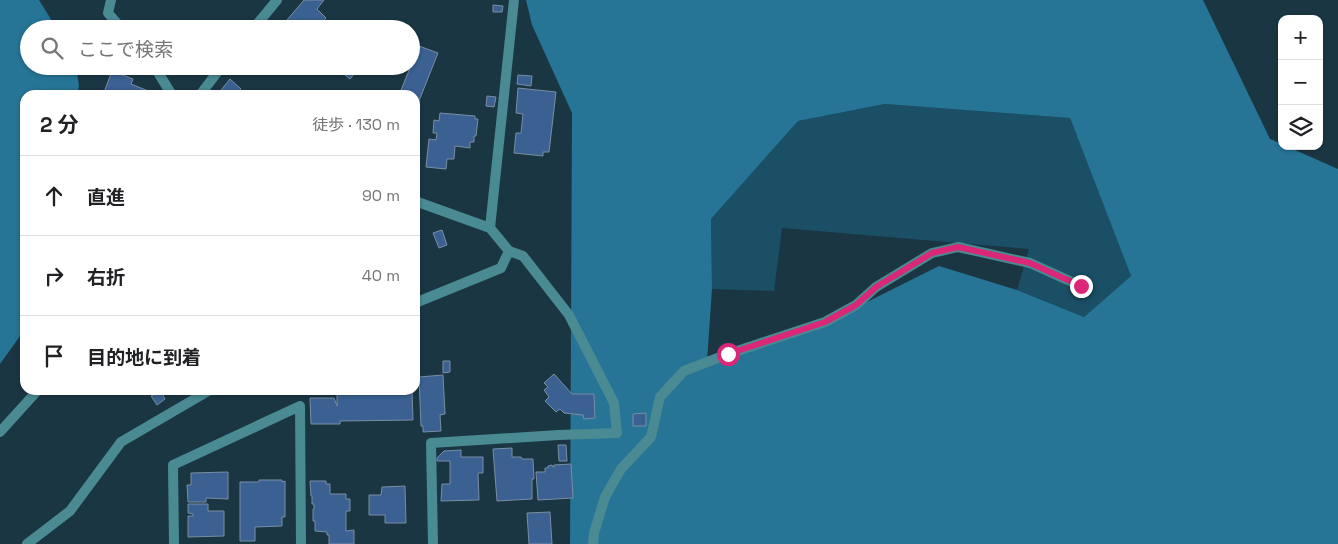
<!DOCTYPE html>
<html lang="ja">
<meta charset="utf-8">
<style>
body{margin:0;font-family:"Space Grotesk","Noto Sans JP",sans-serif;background:#f6f6f6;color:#202124}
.controls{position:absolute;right:15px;top:15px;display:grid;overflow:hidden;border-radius:10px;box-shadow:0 1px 4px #0004}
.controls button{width:45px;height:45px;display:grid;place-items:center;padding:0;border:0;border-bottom:1px solid #e0e0e0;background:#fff;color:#202124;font:25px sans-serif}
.stop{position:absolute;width:15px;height:15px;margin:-11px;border:4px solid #db2777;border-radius:50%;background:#fff}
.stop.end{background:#db2777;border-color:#fff;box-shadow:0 1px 5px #0008}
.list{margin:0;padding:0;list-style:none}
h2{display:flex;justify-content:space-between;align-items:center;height:65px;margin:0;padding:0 20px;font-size:21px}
h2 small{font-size:16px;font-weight:400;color:#757577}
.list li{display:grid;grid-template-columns:32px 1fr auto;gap:15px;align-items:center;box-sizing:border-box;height:80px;padding:0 20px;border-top:1px solid #e0e0e0}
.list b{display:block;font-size:19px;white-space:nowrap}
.list em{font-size:16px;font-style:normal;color:#757577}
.icon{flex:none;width:28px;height:28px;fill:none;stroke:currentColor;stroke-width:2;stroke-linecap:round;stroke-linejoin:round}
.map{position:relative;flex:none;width:1338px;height:544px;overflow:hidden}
.search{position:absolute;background:#fff;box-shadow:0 1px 4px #0004;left:20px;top:20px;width:400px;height:55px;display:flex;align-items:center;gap:12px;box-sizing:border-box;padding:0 18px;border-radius:28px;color:#757577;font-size:19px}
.panel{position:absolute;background:#fff;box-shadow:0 1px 4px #0004;left:20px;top:90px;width:400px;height:305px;border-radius:15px}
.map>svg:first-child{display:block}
</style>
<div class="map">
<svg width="1338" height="544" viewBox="0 0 1338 544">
<rect width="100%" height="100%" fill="#1a3643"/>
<path fill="#1a4f66" d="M885,104L1070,118L1131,276L1084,317L1017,290L1029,249L782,228L774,291L712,289L711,219L798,121Z"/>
<path fill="#267496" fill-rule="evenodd" d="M0,0H39L57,29H29V66H76L79,86L77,95H25V329L0,364Z
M526,0H1203L1270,139L1282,144V146H1286L1338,169V544H570L572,113L532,25ZM885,104L1070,118L1131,276L1084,317L1017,290L939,266L855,308L707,361L712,289L711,219L798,121Z"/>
<path fill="#3a6192" stroke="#7a8da4" d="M304,0H324L317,9L326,18L317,29H298L287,20Z
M493,5L503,6L502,12H493Z
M419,46L438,53L415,111V95H399Z
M334,66H361L350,79Z
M112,71L133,79L131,84L151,92L152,95H103Z
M518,75L532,76L531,86L517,84Z
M230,79L241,89L238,93L241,95H217Z
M518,88L556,92L549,152H543V156L514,153L516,133H521L523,114L516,113Z
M487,96L496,97L494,107L486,106Z
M440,113L475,116V119H478L476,136H474V142H470V148L455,146L454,159H447L446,169L426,167L429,139L436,140L437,133H433L434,120L439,121Z
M442,230L447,245L439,248L433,233Z
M443,361H450V372L443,373Z
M554,374L572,394H594L595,418L584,419L583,415L564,413L560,409L556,412L545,401L549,397L544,390L548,387L544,383Z
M443,375L445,414L440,415L441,431L423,432V426H421L419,377Z
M337,390H412L413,420L340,421V424H311L310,398H334L337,406Z
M161,391L165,399L157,405L151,396Z
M646,413V426H633V414Z
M558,445H566L567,461H559Z
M512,448V457H521L522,459H533L534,479H532V499L497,501L493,449Z
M461,450V457H483V473H478L479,500L441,501L442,484H450V461H437V458L444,451Z
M571,464L573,498L538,500L536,472H545V468H548V466L552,465L553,467H554V465Z
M228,472V499L206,498V502H188L187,485H191V473Z
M259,480H282V482L285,481V517H282V526L255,527V541H240V482H259Z
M310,481H326V484H330V494H346V499H350V511H346V531L354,530V544H329V535H327V532L315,531V521H313V509H314V504H312V496H311Z
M405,486L406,523H385V515H369V495H381L382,487Z
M188,504H208V511H224V536L188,537V516H193V514L188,513Z
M550,512L552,544H529L527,513Z"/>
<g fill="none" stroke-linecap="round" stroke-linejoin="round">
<path stroke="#498a93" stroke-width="10" d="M111,0L108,13L122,29
M253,29L277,0
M154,66L172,95
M200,95L222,66
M415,201L490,228
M415,303L501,268L509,251
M0,432L38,390
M27,544L70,511L121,442L210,390
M174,544L173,465L300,406L301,544
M433,544L431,443L558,435L617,433L614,403L569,315L523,256L509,251L490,228L514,0
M593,544L594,533L605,497L621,469L651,437L660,397L684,371L728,354L825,322L856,305L876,287L932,253L958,247L1030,263L1081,286"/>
</g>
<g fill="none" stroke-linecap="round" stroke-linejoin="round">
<path stroke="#db2777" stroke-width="6" d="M728,354L825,322L856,305L876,287L932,253L958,247L1030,263L1081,286"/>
</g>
</svg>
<div class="controls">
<button>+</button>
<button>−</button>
<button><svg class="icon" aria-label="layers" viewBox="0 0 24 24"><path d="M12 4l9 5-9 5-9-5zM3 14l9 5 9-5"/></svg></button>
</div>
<div class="stop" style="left:728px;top:354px"></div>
<div class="stop end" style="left:1081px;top:286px"></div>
<div class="search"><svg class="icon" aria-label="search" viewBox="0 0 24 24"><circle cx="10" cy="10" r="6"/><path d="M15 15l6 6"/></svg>ここで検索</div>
<section class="panel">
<h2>2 分<small>徒歩 · 130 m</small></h2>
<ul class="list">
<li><svg class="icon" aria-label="ahead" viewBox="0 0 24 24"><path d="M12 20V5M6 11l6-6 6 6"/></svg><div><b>直進</b></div><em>90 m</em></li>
<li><svg class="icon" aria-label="right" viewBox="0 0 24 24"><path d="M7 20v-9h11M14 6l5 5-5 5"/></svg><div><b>右折</b></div><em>40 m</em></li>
<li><svg class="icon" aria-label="arrive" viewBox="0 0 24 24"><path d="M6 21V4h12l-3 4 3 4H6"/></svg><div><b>目的地に到着</b></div></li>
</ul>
</section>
</div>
